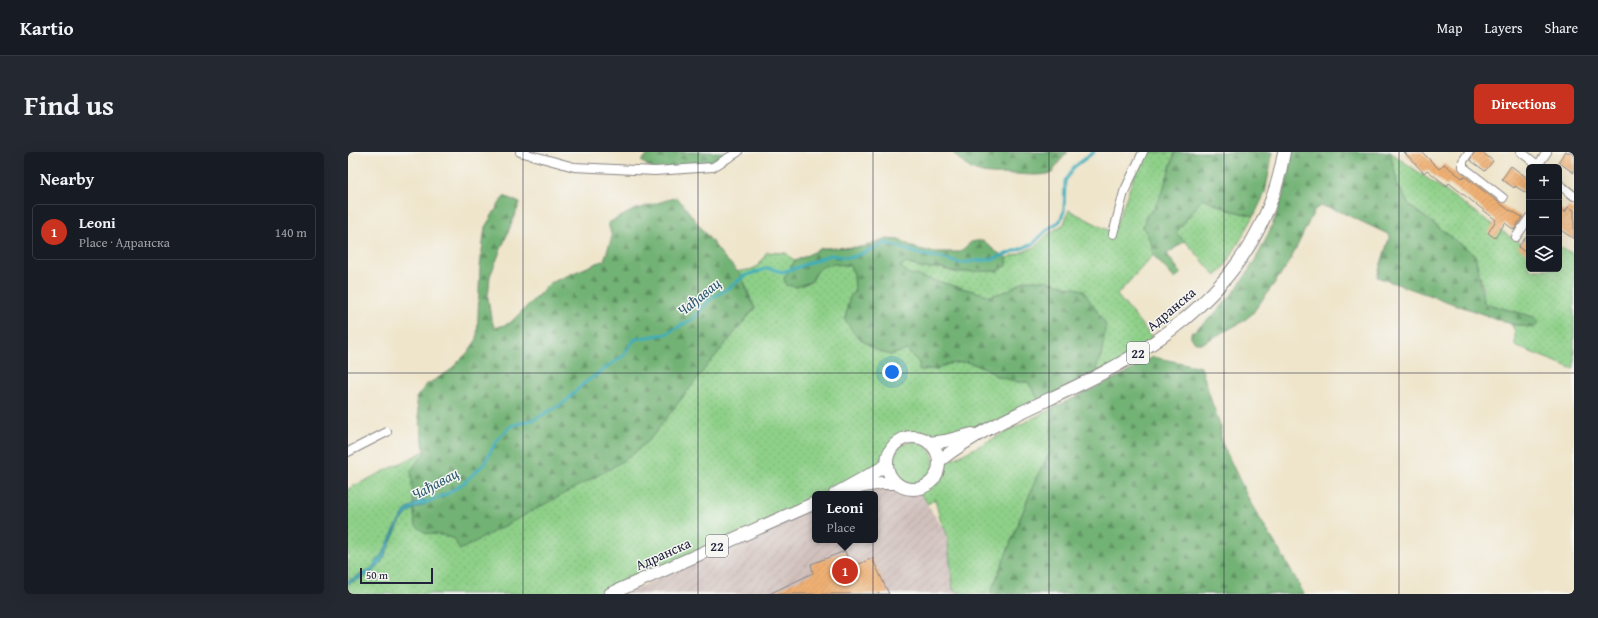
<!DOCTYPE html>
<meta charset="utf-8">
<style>
body{margin:0;font-family:"Gentium Book Plus",serif;background:#242831;color:#f1f3f6}
.controls{position:absolute;right:12px;top:12px;display:grid;overflow:hidden;border-radius:6px;box-shadow:0 4px 16px #0002}
.controls button{width:36px;height:36px;display:grid;place-items:center;padding:0;border:0;border-bottom:1px solid #363941;background:#171b24;color:#f1f3f6;font:20px sans-serif}
.scale{position:absolute;left:12px;bottom:10px;width:73px;box-sizing:border-box;padding-left:4px;border:2px solid #22223b;border-top:0;font-size:11px;line-height:14px;white-space:nowrap;color:#22223b;-webkit-text-stroke:3px #f6f6f2;paint-order:stroke}
.you{position:absolute;left:544px;top:220px;width:14px;height:14px;margin:-10px;border:3px solid #fff;border-radius:50%;background:#1a73e8;box-shadow:0 0 0 6px #1a73e833}
.badge{display:grid;place-items:center;width:26px;height:26px;border-radius:50%;background:#c8321e;color:#fff;font-size:13px;font-weight:700}
.pin{position:absolute;translate:-50% -50%;border:2px solid #fff;box-shadow:0 1px 4px #0006}
.popup{position:absolute;left:464px;top:339px;width:66px;height:52px;box-sizing:border-box;display:grid;place-content:center;border-radius:6px;background:#171b24;filter:drop-shadow(0 1px 3px #0005);font-size:13px;white-space:nowrap;color:#9ea1a6}
.popup b{font-size:15px;color:#f1f3f6}
.popup::after{content:'';position:absolute;left:50%;top:100%;margin-left:-8px;border:8px solid transparent;border-top-color:#171b24}
.list{margin:0;padding:0;list-style:none}
h2{display:flex;justify-content:space-between;align-items:center;height:52px;margin:0;padding:0 16px;font-size:17px}
h2 small{font-size:13px;font-weight:400;color:#9ea1a6}
.list li{display:grid;grid-template-columns:26px 1fr auto;gap:12px;align-items:center;box-sizing:border-box;height:56px;margin:0 8px 8px;padding:0 8px;border:1px solid #363941;border-radius:6px}
.list b{display:block;font-size:15px;white-space:nowrap}
.list p{margin:0;font-size:13px;white-space:nowrap;color:#9ea1a6}
.list em{font-size:13px;font-style:normal;color:#9ea1a6}
.icon{flex:none;width:22px;height:22px;fill:none;stroke:currentColor;stroke-width:2;stroke-linecap:round;stroke-linejoin:round}
.map{position:relative;flex:none;width:1226px;height:442px;overflow:hidden;border-radius:6px}
header{display:flex;align-items:center;gap:24px;box-sizing:border-box;height:56px;padding:0 20px;background:#171b24;border-bottom:1px solid #363941}
header strong{font-size:19px}
nav{display:flex;gap:22px;margin-inline-start:auto;font-size:14px}
.intro{display:flex;align-items:center;justify-content:space-between;box-sizing:border-box;height:96px;padding:0 24px}
h1{margin:0;font-size:28px}
.button{padding:10px 18px;border-radius:6px;background:#c8321e;color:#fff;font-size:14px;font-weight:700}
main{display:flex;gap:24px;padding:0 24px}
aside{flex:1;background:#171b24;border-radius:6px;box-shadow:0 4px 16px #0002}
.map>svg:first-child{display:block}
</style>
<header>
<strong>Kartio</strong>
<nav><a>Map</a><a>Layers</a><a>Share</a></nav>
</header>
<div class="intro"><h1>Find us</h1><a class="button">Directions</a></div>
<main>
<aside>
<h2>Nearby<small></small></h2>
<ul class="list">
<li><span class="badge">1</span><div><b>Leoni</b><p>Place · Адранска</p></div><em>140 m</em></li>
</ul>
</aside>
<div class="map">
<svg width="1226" height="442" viewBox="0 0 1226 442">
<defs>
<pattern id="industrial-furrows" width="10" height="10" patternUnits="userSpaceOnUse"><rect width="10" height="10" fill="#d0c0bc"/><path d="M-1 1l2-2M0 10L10 0M9 11l2-2" fill="none" stroke="#b2a5a2"/></pattern>
<pattern id="grass-dots" width="8" height="8" patternUnits="userSpaceOnUse"><rect width="8" height="8" fill="#8ed088"/><path d="M2 2h.1M6 6h.1" fill="none" stroke="#7ab276" stroke-width="1.8" stroke-linecap="round"/></pattern>
<pattern id="forest-firs" width="22" height="20" patternUnits="userSpaceOnUse"><rect width="22" height="20" fill="#72b274"/><path d="M5 1l3.5 6h-7zM16 11l3.5 6h-7z" fill="#5d9060"/></pattern>
<pattern id="building-hatch" width="6" height="6" patternUnits="userSpaceOnUse"><rect width="6" height="6" fill="#efb073"/><path d="M-1 1l2-2M0 6l6-6M5 7l2-2" fill="none" stroke="#cd9764"/></pattern>
</defs>
<rect width="100%" height="100%" fill="#f6f6f2"/>
<filter id="ink" filterUnits="userSpaceOnUse"><feTurbulence type="fractalNoise" baseFrequency=".025" numOctaves="2"/><feDisplacementMap in="SourceGraphic" scale="8" xChannelSelector="R" yChannelSelector="G"/><feConvolveMatrix kernelMatrix="1 2 1 2 8 2 1 2 1" color-interpolation-filters="sRGB"/></filter>
<filter id="wash" filterUnits="userSpaceOnUse"><feTurbulence type="fractalNoise" baseFrequency=".012" numOctaves="4" result="noise"/><feDisplacementMap in="SourceGraphic" scale="16" xChannelSelector="R" yChannelSelector="G"/><feGaussianBlur stdDeviation="0.9" result="paint"/><feColorMatrix in="noise" values="0 0 0 0 0 0 0 0 0 0 0 0 0 0 0 0 0 1.4 0 .05"/><feComposite in="paint" operator="in"/></filter>
<g filter="url(#wash)">
<rect width="100%" height="100%" fill="#efe5cb"/>
<path fill="url(#industrial-furrows)" d="M553,334L561,337H569L600,384L605,438L616,442H277L467,352V388H527V342H488Z"/>
<path fill="url(#grass-dots)" stroke="#587962" d="M795,0H827L815,38L806,57L798,64L795,75L803,90L805,103L769,143L808,190L759,219L746,218L753,206L678,128L659,139L643,144L558,121L552,113L559,111L572,116H593L606,120L650,119L659,113V106L687,95L700,82L716,72L721,58L765,81Z
M1042,0L1181,98V117H1211V95L1226,102V217L1167,194V179L1163,172L1186,176V165L1136,151L1135,137L1127,103L1062,54L1050,34Z
M855,46L881,58L906,64L877,114L868,124L837,89L827,81Z
M419,100L438,101L447,109L436,126L438,133L449,135L464,129C473,109 482,111 502,113L506,122L507,138L501,147L497,168L542,203L559,198L571,211L572,218L589,217L599,212L619,210L638,216L648,224L670,230H680L692,250L590,305C573,266 522,292 546,329L487,342H467V351L262,442H0V337L77,299V302L71,307L77,381L94,383L106,387L359,214L407,156C400,144 399,130 390,120C393,118 396,119 400,118C410,117 414,109 419,100Z
M705,256L702,301L689,324L645,435L643,442H616L605,438L599,382L592,367L587,347L580,352L569,337C581,333 587,327 590,315Z
M544 311a21 21 0 1 1 42 0a21 21 0 1 1-42 0Z"/>
<path fill="url(#forest-firs)" stroke="#4a6a58" d="M303,0H390L365,15L307,19L293,9Z
M605,0H720L711,10L704,21C692,24 682,23 670,22C641,22 625,26 605,0Z
M827,0H925L917,41L906,64L881,58L855,46L828,81L837,89L819,102L833,121L827,127L805,103L803,90L795,75L798,64L806,57L815,38Z
M944,0H1042L1050,34L1062,54L1127,103L1136,151L1186,165L1191,170L1186,176L1163,172L1029,125L1042,83L991,59L974,54L967,57L941,111L904,162L894,170L855,191H848L843,187V181C897,145 937,63 944,0Z
M156,44L172,51L142,124L140,146L143,167L147,176L162,171L202,131L256,108L264,85L260,71L286,58L329,45L375,104L392,122L397,132L402,148L407,156L359,214L303,286L284,303L260,318L112,398L106,387L94,383L77,381L67,373L63,319L71,307L77,302L68,246L78,233L100,220L120,200L129,187L132,115L137,75Z
M536,87L552,88L567,96L584,100H612L623,90L635,88L647,99L659,106V113L650,119L606,120L593,116H573L559,111L552,114L559,121L643,144L659,139L678,128H695L735,138L758,173L753,206L747,217L759,219L692,250L680,230H670L648,224L638,216L619,210L599,212L589,217L571,218V211L559,198L542,203L528,198L508,184L497,168L501,147L507,138L506,122L502,114C482,111 473,109 464,129L449,135L438,133L436,126L447,109L474,96L515,95Z
M805,205L853,215L864,251L873,275V289L903,352L942,416L956,442H643L645,435L689,324L702,301L705,256L778,221Z"/>
<path fill="#3eadbc" stroke="#30687c" d="M75,346L78,352C74,354 68,355 64,358C45,371 43,402 27,418C21,424 8,428 0,432V429L23,417L36,399L47,376L57,359Z"/>
<g fill="none" stroke-linecap="round" stroke-linejoin="round">
<path stroke="#3eadbc" stroke-width="3" d="M74,352L99,342L117,330L136,312L149,288L163,274L187,267L216,251L235,232L275,204L287,187L318,182L346,166L362,147L384,134L396,124L420,116L434,120L448,116L482,103L503,106L539,91L571,102L593,106L612,111L645,107L685,92L698,79L712,69L716,59L717,29L726,15L746,0"/>
</g>
<g id="blocks">
<path fill="url(#building-hatch)" d="M1056,0H1074L1091,17L1096,12L1114,26L1116,24L1162,59V58L1174,65L1166,78L1157,71L1147,86L1140,81L1148,68L1101,31L1099,34L1079,18L1076,21Z
M1126,0H1134L1145,9L1137,19L1122,8Z
M1217,0H1226V21L1210,10Z
M1163,14L1181,27V43L1167,34L1166,36L1154,27Z
M1220,55L1226,58V87L1211,77V56L1217,60Z
M1181,81V103L1170,95Z
M497,399L503,416L524,406L541,442H421L465,421L463,412Z"/>
</g>
</g>
<g filter="url(#ink)">
<use href="#blocks" fill-opacity="0" stroke="#888483" stroke-width="1"/>
<g fill="none" stroke-linecap="round" stroke-linejoin="round">
<g stroke="#888483" stroke-width="10">
<path id="minor" d="M172,0L226,15L307,19L365,15L390,0
M1121,0L1115,9V15L1155,46
M1173,0L1192,15
M1190,13L1199,0
M1211,32L1226,44
M765,82L776,40L795,0
M1168,85L1181,66
M0,300L39,280"/>
</g>
<g stroke="#888483" stroke-width="14">
<path id="primary" d="M539 311a26 26 0 1 1 52 0a26 26 0 1 1-52 0Z
M581,291L597,289L624,282
M591,309C635,274 689,254 739,229C835,182 918,111 936,0
M505,336L533,331H548
M487,342L539,313
M262,442L467,351"/>
</g>
<use href="#minor" stroke="#fff" stroke-width="8"/>
<use href="#primary" stroke="#fff" stroke-width="12"/>
</g>
</g>
<path fill="none" stroke="#22223b" stroke-width="1" stroke-opacity="0.55" d="M175,0V442M350,0V442M525,0V442M701,0V442M876,0V442M1051,0V442M0,221H1226"/>
<g text-anchor="middle" stroke-width="3" stroke-linejoin="round" paint-order="stroke">
<g fill="#f6f6f2" stroke="#626272" stroke-width="1">
<rect x="779" y="190" width="22" height="22" rx="3"/>
<rect x="358" y="383" width="22" height="22" rx="3"/>
</g>
<g font-size="13" font-weight="bold" fill="#22223b">
<text x="790" y="206">22</text>
<text x="369" y="399">22</text>
</g>
<g font-size="14" fill="#22223b" stroke="#f6f6f2">
<text transform="translate(823 157) rotate(-40)" y="5">Адранска</text>
<text transform="translate(315 402) rotate(-24)" y="5">Адранска</text>
</g>
<g font-size="15" font-style="italic" fill="#2d5a6f" stroke="#f6f6f2">
<text transform="translate(351 145) rotate(-39)" y="5">Чађавац</text>
<text transform="translate(87 332) rotate(-28)" y="5">Чађавац</text>
</g>
</g>
</svg>
<div class="controls">
<button>+</button>
<button>−</button>
<button><svg class="icon" aria-label="layers" viewBox="0 0 24 24"><path d="M12 4l9 5-9 5-9-5zM3 14l9 5 9-5"/></svg></button>
</div>
<div class="scale">50 m</div>
<div class="you"></div>
<div class="pin badge" style="left:497px;top:419px">1</div>
<div class="popup"><b>Leoni</b>Place</div>
</div>
</main>
